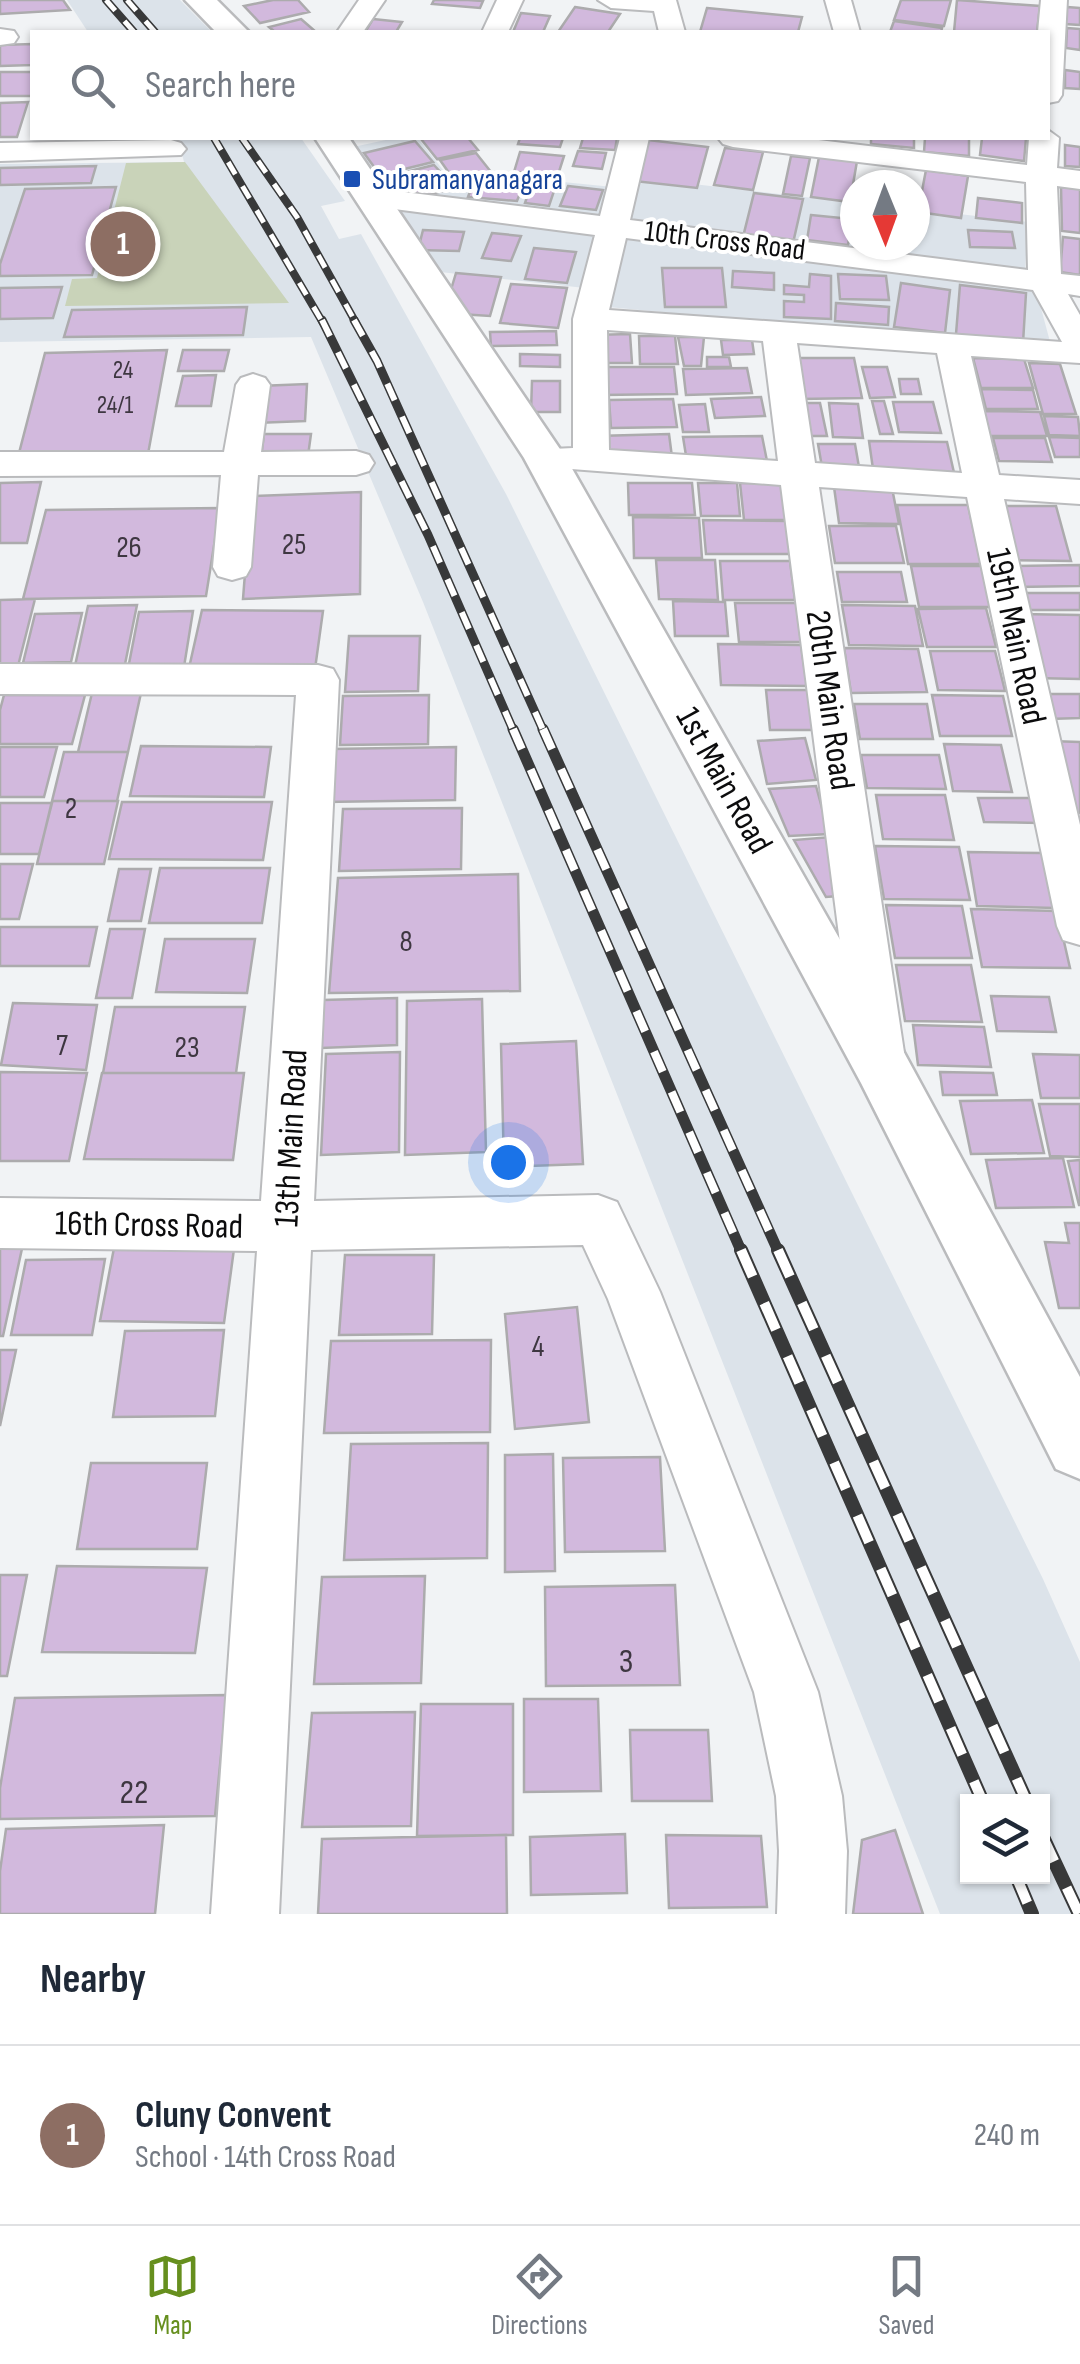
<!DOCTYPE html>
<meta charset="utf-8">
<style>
body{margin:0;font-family:"Sofia Sans Condensed",sans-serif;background:#f6f6f7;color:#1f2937}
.controls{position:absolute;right:30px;bottom:30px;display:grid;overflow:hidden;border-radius:0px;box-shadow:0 2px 8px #0004}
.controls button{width:90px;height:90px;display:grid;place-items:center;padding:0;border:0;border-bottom:2px solid #e0e1e3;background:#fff;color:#1f2937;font:50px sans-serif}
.compass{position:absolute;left:840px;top:170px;width:90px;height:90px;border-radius:50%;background:#fff;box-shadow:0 2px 8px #0004;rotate:179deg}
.you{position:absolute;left:508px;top:1162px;width:35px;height:35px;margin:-25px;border:8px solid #fff;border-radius:50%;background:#1a73e8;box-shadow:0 0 0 15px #1a73e833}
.badge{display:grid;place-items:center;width:65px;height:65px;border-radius:50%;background:#668f1e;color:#fff;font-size:32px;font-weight:700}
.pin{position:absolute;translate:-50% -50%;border:5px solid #fff;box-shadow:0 2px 10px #0006}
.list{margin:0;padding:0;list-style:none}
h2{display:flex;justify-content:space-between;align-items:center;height:130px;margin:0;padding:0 40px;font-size:42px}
h2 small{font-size:32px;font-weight:400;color:#747a83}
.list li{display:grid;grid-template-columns:65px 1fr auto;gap:30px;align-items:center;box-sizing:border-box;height:180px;padding:0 40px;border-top:2px solid #e0e1e3}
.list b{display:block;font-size:38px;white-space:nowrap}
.list p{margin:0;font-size:32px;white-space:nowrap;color:#747a83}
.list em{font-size:32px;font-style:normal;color:#747a83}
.icon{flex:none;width:55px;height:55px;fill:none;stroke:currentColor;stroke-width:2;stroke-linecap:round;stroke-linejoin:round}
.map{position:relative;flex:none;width:1080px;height:1914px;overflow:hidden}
.search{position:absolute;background:#fff;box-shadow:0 2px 8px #0004;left:30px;right:30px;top:30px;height:110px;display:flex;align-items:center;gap:25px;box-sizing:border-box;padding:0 35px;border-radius:0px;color:#747a83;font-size:38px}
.sheet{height:310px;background:#fff}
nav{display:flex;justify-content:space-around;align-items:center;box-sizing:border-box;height:140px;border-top:2px solid #e0e1e3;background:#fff;font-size:28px;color:#747a83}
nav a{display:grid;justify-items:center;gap:5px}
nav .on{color:#668f1e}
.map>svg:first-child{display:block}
</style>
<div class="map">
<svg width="1080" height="1914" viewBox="0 0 1080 1914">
<rect width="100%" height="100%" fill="#f1f3f5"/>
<path fill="#dce3ea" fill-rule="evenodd" d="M67,0H180L212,32H88Z
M178,138H301L345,201L321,206L339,239L361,234L506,494L1043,1579L1080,1662V1914H940L423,602L311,337L0,342V164L184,162ZM968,1802H1042V1876H968Z
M395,138H418L443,170L613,187L603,221L384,196L353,147Z
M633,177L855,203V245H915V209L1028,222L1025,272L617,224Z
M396,208L599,234L585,288L431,271Z
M625,235L1035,286L1052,349L608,307Z"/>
<path fill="#c9d3b9" d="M185,162L289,303L65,306L72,279L97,278L126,163Z"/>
<path fill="#d2b9dd" stroke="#acabad" stroke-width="2.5" d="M0,0H63L70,10L0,14Z
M273,0H298L309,12L260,23L244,6Z
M434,0H468L483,1L480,8L432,4Z
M901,0H951L944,26L894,20Z
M957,0L1040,6L1037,32H954Z
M575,7L620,14L608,32H558Z
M1067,7L1080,8V25L1065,24Z
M707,8L802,17L798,32H700Z
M521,13L550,16L543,32H513Z
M301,19L316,32H275L269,27Z
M373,19L402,22L396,32H365Z
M894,21L942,28L941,32H890Z
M1067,28L1080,29V50L1066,48Z
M32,44V65L0,66V45Z
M1065,70L1080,72V89L1065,88Z
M0,72H32V96H0Z
M28,102L17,137H0V103Z
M468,138L478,150L437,159L421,139Z
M520,138H563L560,147L518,144Z
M583,138H617L615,150L580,148Z
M871,138H914V148L871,144Z
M925,138H969V156L924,152Z
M982,138H1026L1024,161L980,155Z
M648,140L708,147L697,188L634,181Z
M415,141L433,162L380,175L364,153Z
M1065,145L1080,147V167L1065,166Z
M725,148L763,152L753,190L714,185Z
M578,151L606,153L602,169L573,166Z
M520,152L564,156L558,175L514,172Z
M476,153L491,172L454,180L440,160Z
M791,156L810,158L802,196L783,194Z
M819,157L857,161L850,202L811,197Z
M434,165L455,188L410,199L390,176Z
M96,166L91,183L0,185V168Z
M926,170L968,176L961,218L918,212Z
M475,178L524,183L517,201L468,197Z
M532,182L556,185L549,206L525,203Z
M568,186L603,190L596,210L560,206Z
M116,187L92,275L0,276V264L25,189Z
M1061,187L1080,189V233L1062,231Z
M754,193L803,199L793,243L743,237Z
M978,198L1022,203V223L976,218Z
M811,215L852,219L848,245L807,240Z
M423,230L464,232L459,251L418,250Z
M968,230L1012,232L1015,248L970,247Z
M492,233L521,236L511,261L482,258Z
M1063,237L1080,239V275L1060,272Z
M534,248L576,252L567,283L525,279Z
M662,268H722L726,307H665Z
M733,271L774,273V290L732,287Z
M456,273L501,277L490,316L444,313Z
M810,274L831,276V319L784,317V301L804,302V295L784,294V285L809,287Z
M838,274L886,276L889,300L840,299Z
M901,283L950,290L945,333L894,327Z
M511,284L567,288L558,328L500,323Z
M960,285L1026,293L1023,343L956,334Z
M62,287L53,318L0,319V288Z
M836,303L889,307L888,325L835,321Z
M247,307L243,335L64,337L72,310Z
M556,331L557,345L491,346L490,332Z
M630,334L632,363H593L592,335Z
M639,336H675L678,364H640Z
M678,337H704L701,366H684Z
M721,340H752L754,354L723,355Z
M167,350L148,454L18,457L45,353Z
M183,350H229L224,371H178Z
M520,354L560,355V367L520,366Z
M707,357H729L731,367H707Z
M793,358H854L862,398L800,399Z
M973,358L1024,359L1033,388H981Z
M1029,363L1060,364L1076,414H1043Z
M600,367H674L677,394L602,395Z
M862,367H887L895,397L870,398Z
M747,368L752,393L686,395L683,369Z
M216,375L211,406H176L183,376Z
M899,379H918L921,394H901Z
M532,381H560V412H531Z
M307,384L305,421L256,423L259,386Z
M981,389L1033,390L1038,409H986Z
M761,397L765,416L715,418L711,399Z
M673,399L677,427L611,428L609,400Z
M872,401H884L893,434H880Z
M893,402H933L941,433L899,432Z
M797,403H820L827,436H803Z
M829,403L858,404L863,438L833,437Z
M705,404L709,432H683L679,405Z
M984,411L1040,412L1047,436H990Z
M1044,416L1078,417L1080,436L1049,435Z
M264,434H311L308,456L261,457Z
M669,434L672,457L600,460L597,436Z
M762,436L768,466L688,468L683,437Z
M1049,437L1080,438V457H1055Z
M993,438H1045L1052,462L999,461Z
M869,441L947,442L955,477L874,476Z
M818,444H855L859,467H822Z
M41,482L27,543H0V483Z
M628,483H692L695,515H629Z
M698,483H737L740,516H701Z
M740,483H785L789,520H744Z
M834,487L892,488L899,524L839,523Z
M361,492L360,594L243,599L251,496Z
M897,505H968L981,564H908Z
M994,506H1056L1071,561L1007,560Z
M220,508L206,596L23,599L46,510Z
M633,517L699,518L702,558H634Z
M703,520L788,521L793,554H706Z
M829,526H896L904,563H835Z
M656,560H715L718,600L659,599Z
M720,561H790L795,600H723Z
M1080,565V586L1016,587L1010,566Z
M911,566H981L991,607H919Z
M837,572H901L907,602H842Z
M1016,593H1080V610H1021Z
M35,599L17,670H0V600Z
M673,601L725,602L728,636H675Z
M735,603H796L801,642H739Z
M137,605L123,674L73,675L88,606Z
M842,605L915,606L923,646L849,645Z
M986,608L996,647H927L918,609Z
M202,610L323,611L315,669L189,668Z
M193,611L183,673L127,674L139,612Z
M82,613L71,662L23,663L35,614Z
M1020,614L1080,615V679L1034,678Z
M349,636H420L418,691L345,692Z
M718,644L801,645L807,686L721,685Z
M844,648L918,649L927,692L851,693Z
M930,651H995L1005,691L938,690Z
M766,690H809L814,730H770Z
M92,693H141L128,752H78Z
M1042,694H1080V718L1049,719Z
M4,695H85L72,744H0V710Z
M429,695L428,744L340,745L343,696Z
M932,695L1003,696L1012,736H940Z
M854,704H927L933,739H860Z
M805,738L816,780L767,784L758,741Z
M1050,741L1080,742V813L1065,812Z
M944,744L1001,745L1012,792L953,791Z
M141,746L271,747L264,797L130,796Z
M0,747H57L44,797H0Z
M456,747L455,800L325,802L330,749Z
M64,752H128L117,801H52Z
M861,755H939L946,789L867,788Z
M816,786L829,834L789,836L769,789Z
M876,795H945L954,840L883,839Z
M978,798H1033L1039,823L984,822Z
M52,801H118L104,864H37Z
M122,802H272L263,860L109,859Z
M0,803H52L39,854H0Z
M462,808L461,869L339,871L343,809Z
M831,837L838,896L826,897L794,840Z
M875,846L959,847L970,900L884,899Z
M968,852L1043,853L1055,908L977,906Z
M0,864H33L19,919H0Z
M160,868H270L262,923H149Z
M119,869H151L141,921H108Z
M518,874L520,991L329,993L338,878Z
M886,905L962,906L972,958H895Z
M971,909L1057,911L1070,968L982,967Z
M0,927H97L89,966H0Z
M110,929H145L132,998H96Z
M165,939H255L247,993L156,992Z
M896,965H971L982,1022L905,1021Z
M991,996L1049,997L1056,1032L997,1031Z
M397,998V1045L321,1048L323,1000Z
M482,999L486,1152L405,1155L407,1001Z
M13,1003L97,1005L86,1070L1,1065Z
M115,1007H245L236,1073H103Z
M913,1025L984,1027L991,1067L918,1065Z
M576,1041L583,1164L504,1167L501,1044Z
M400,1052L399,1152L321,1155L326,1054Z
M1033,1054L1080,1055V1098H1041Z
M0,1072L87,1073L69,1161H0Z
M940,1072L993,1073L997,1095H943Z
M102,1073H244L233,1160L84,1159Z
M1032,1100L1044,1153L971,1154L960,1101Z
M1039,1104H1080V1157L1050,1156Z
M1063,1158L1074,1207L996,1208L986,1160Z
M1080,1160V1205H1079L1068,1161Z
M1065,1223H1080V1308H1059L1045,1242L1069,1243Z
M0,1244H23L3,1336H0Z
M114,1248L234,1249L224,1323L100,1321Z
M345,1255H434L432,1334L339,1335Z
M105,1259L92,1335H11L26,1260Z
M577,1307L589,1422L515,1429L505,1314Z
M224,1330L215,1416L113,1417L125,1331Z
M491,1340L490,1432L324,1433L331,1341Z
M0,1350H16L0,1426Z
M488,1443L487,1558L344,1560L351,1444Z
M553,1454L555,1571L505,1572V1455Z
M660,1457L665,1551L565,1552L563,1458Z
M91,1463H207L197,1549H77Z
M57,1566L207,1568L195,1653L42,1652Z
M0,1575H27L7,1676H0Z
M425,1576L421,1683L314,1684L322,1577Z
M675,1585L680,1685L546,1686L545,1587Z
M227,1695L215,1816L0,1819V1788L15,1698Z
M524,1699H598L601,1791L524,1792Z
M421,1704H513V1835L417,1836Z
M415,1712L411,1826L302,1827L312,1713Z
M630,1730H708L712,1801H632Z
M164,1825L155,1914H0V1871L6,1829Z
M895,1830L923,1914H853L862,1840Z
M625,1834L627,1893L531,1895L530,1837Z
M506,1835L507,1914H318L322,1839Z
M666,1835L761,1836L767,1907L669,1908Z"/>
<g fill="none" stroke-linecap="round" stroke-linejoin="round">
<g stroke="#babbbd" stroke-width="4">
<path id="minor" d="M359,0H385L363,32H337Z
M497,0H523L508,32H482Z
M598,0H676L685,32H659L654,11L611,8Z
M825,0H851L860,32H834Z
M1041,0H1067L1062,95L1058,101L1048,103V32H1038Z
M0,29L14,31L18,37L14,43L0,45Z
M1048,130L1059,138L1057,168L1080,171V189L1057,186L1061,274L1080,276V296L1068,294L1080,315V363L971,356L999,475L1080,480V504L1004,499L1080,825V945L1063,940L1057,926L967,497L819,487L905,1059L898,1074L880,1081L862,1074L855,1059L781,485L532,466L527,458L532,450L573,448V319L595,235L371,206L360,203L356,197L360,191L371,188L600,216L620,138H649L630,220L1028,270L1026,182L733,147L723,144L718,138H802L1027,165L1029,138H1048ZM626,238L1033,290L1062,342L609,310ZM607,330L763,341L778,461L609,450ZM797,343L937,353L962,473L815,463Z
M171,140L181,143L186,149L181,155L0,161V143Z
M253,374L265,378L270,385L261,452L356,451L369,455L374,463L369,471L356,475H258L251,567L246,576L232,580L218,576L213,567L221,475L0,476V452H224L236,385L241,378Z
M0,664L318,665L333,669L339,680L314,1201L598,1195L617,1202L660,1292L818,1692L842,1796L847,1851L845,1914H777L779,1851L776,1796L754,1692L608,1299L583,1245L311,1250L279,1914H211L257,1251L0,1248V1198L261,1201L296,695L0,694Z"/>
</g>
<g stroke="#babbbd" stroke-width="5">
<path id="major" d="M185,0H217L249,32H216Z
M315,138H349L566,458L901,1047L1080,1377V1479L1056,1469L861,1083L524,458Z"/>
</g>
<use href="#minor" fill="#fff" fill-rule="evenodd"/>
<use href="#major" fill="#fff" fill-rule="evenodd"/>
<g stroke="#38393a" stroke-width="8">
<path id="rail-far3" d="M106,0L134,32
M127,0L155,32
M214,138L323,323
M242,138L297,217L356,323"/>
</g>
<g stroke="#38393a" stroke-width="9">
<path id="rail-far2" d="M322,320L428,535L514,732
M354,320L377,361L544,732"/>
</g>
<g stroke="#38393a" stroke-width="11">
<path id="rail-far1" d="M513,729L742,1253
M543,729L779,1253"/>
</g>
<g stroke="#38393a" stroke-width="14">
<path id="rail" d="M741,1250L983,1802
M778,1250L1027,1802
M1042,1835L1079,1914
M1016,1876L1032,1914"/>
</g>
<use href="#rail-far3" stroke="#fff" stroke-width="5" stroke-dasharray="14" stroke-linecap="butt"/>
<use href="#rail-far2" stroke="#fff" stroke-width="6" stroke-dasharray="18" stroke-linecap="butt"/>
<use href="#rail-far1" stroke="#fff" stroke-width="8" stroke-dasharray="22" stroke-linecap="butt"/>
<use href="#rail" stroke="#fff" stroke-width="10" stroke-dasharray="29" stroke-linecap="butt"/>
</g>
<rect fill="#1a4fb4" stroke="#fff" stroke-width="4" x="342" y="169" width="20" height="20" rx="5"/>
<g text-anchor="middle" stroke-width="8" stroke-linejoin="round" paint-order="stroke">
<g font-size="25" fill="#3e3741">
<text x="123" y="378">24</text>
<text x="115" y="413">24/1</text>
</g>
<g font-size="30" fill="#164399" stroke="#fff" text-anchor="start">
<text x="372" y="189">Subramanyanagara</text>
</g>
<g font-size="30" fill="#0c0c0d" stroke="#fff">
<text transform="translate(725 240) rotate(7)" y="10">10th Cross Road</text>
</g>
<g font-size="30" fill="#3e3741">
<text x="294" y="554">25</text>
<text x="129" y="557">26</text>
<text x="71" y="818">2</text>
<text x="406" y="951">8</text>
<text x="62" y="1055">7</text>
<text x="187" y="1057">23</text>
<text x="538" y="1356">4</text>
</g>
<g font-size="35" fill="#0c0c0d" stroke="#fff">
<text transform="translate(1017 636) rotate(78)" y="12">19th Main Road</text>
<text transform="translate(831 700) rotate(82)" y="12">20th Main Road</text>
<text transform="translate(725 780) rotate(61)" y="12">1st Main Road</text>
<text transform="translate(290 1138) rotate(-87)" y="12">13th Main Road</text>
<text transform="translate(149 1224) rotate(1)" y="12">16th Cross Road</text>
</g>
<g font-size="35" fill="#3e3741">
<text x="626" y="1672">3</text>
<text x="134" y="1803">22</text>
</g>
</g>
</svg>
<div class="controls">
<button><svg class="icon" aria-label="layers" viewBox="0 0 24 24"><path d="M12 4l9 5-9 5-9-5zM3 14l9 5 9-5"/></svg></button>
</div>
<svg class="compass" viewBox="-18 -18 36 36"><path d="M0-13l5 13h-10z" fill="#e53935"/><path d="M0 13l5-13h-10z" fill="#747a83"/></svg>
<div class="you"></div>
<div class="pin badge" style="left:123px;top:244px;background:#8d6e63">1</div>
<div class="search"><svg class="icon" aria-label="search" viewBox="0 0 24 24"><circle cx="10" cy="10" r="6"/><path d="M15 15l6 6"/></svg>Search here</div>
</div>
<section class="sheet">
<h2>Nearby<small></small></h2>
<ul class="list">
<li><span class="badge" style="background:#8d6e63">1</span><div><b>Cluny Convent</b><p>School · 14th Cross Road</p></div><em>240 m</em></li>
</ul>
</section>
<nav>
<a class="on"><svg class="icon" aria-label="map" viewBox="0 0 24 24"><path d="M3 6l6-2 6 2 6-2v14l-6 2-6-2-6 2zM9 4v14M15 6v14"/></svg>Map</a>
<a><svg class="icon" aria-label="directions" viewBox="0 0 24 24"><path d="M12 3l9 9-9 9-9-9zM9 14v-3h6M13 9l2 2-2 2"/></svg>Directions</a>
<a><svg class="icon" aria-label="saved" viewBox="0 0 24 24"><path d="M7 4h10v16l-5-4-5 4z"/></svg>Saved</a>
</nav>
